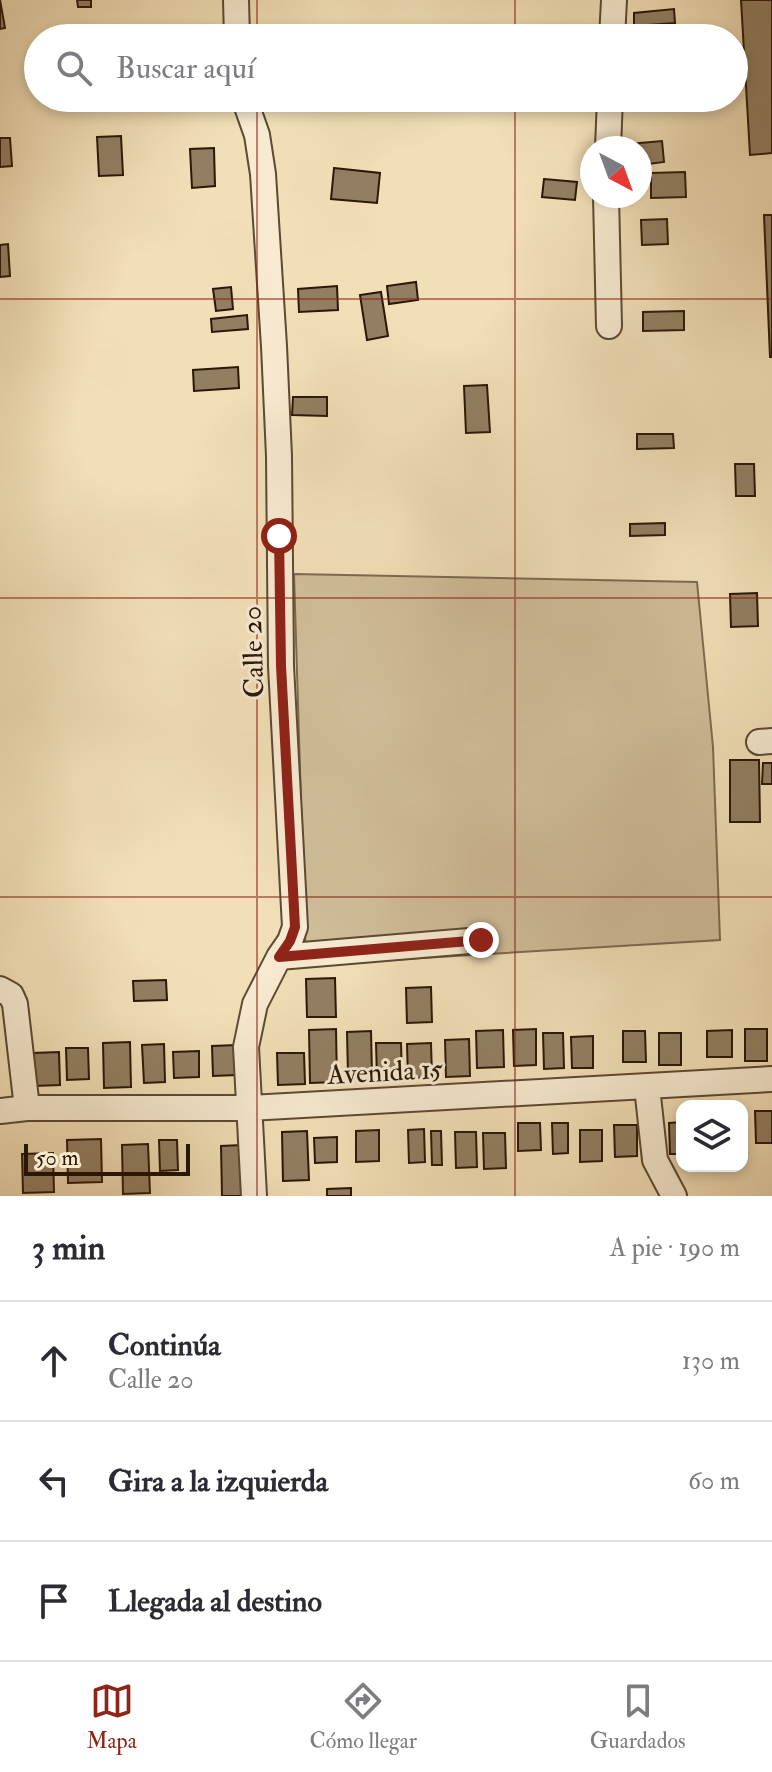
<!DOCTYPE html>
<html lang="es">
<meta charset="utf-8">
<style>
body{margin:0;font-family:"IM FELL Double Pica",serif;background:#f7f7f7;color:#2b2b33}
.controls{position:absolute;right:24px;bottom:24px;display:grid;overflow:hidden;border-radius:16px;box-shadow:0 4px 12px #0003}
.controls button{width:72px;height:72px;display:grid;place-items:center;padding:0;border:0;border-bottom:2px solid #e1e1e2;background:#fff;color:#2b2b33;font:40px sans-serif}
.compass{position:absolute;left:580px;top:136px;width:72px;height:72px;border-radius:50%;background:#fff;box-shadow:0 4px 12px #0003;rotate:139deg}
.scale{position:absolute;left:24px;bottom:20px;width:166px;box-sizing:border-box;padding-left:8px;border:4px solid #2a1805;border-top:0;font-size:22px;line-height:28px;white-space:nowrap;color:#2a1805;-webkit-text-stroke:6px #f7ead0;paint-order:stroke}
.stop{position:absolute;width:24px;height:24px;margin:-18px;border:6px solid #8f2418;border-radius:50%;background:#fff}
.stop.end{background:#8f2418;border-color:#fff;box-shadow:0 2px 8px #0008}
.list{margin:0;padding:0;list-style:none}
h2{display:flex;justify-content:space-between;align-items:center;height:104px;margin:0;padding:0 32px;font-size:34px}
h2 small{font-size:26px;font-weight:400;color:#7c7c81}
.list li{display:grid;grid-template-columns:52px 1fr auto;gap:24px;align-items:center;box-sizing:border-box;height:120px;padding:0 32px;border-top:2px solid #e1e1e2}
.list b{display:block;font-size:30px;white-space:nowrap}
.list p{margin:0;font-size:26px;white-space:nowrap;color:#7c7c81}
.list em{font-size:26px;font-style:normal;color:#7c7c81}
.icon{flex:none;width:44px;height:44px;fill:none;stroke:currentColor;stroke-width:2;stroke-linecap:round;stroke-linejoin:round}
.map{position:relative;flex:none;width:772px;height:1196px;overflow:hidden}
.search{position:absolute;background:#fff;box-shadow:0 4px 12px #0003;left:24px;right:24px;top:24px;height:88px;display:flex;align-items:center;gap:20px;box-sizing:border-box;padding:0 28px;border-radius:44px;color:#7c7c81;font-size:30px}
.sheet{height:464px;background:#fff}
nav{display:flex;justify-content:space-around;align-items:center;box-sizing:border-box;height:112px;border-top:2px solid #e1e1e2;background:#fff;font-size:22px;color:#7c7c81}
nav a{display:grid;justify-items:center;gap:4px}
nav .on{color:#8f2418}
.map>svg:first-child{display:block}
</style>
<div class="map">
<svg width="772" height="1196" viewBox="0 0 772 1196">
<rect width="100%" height="100%" fill="#f2dfb7"/>
<filter id="stains"><feTurbulence type="fractalNoise" baseFrequency=".0025" numOctaves="4"/><feColorMatrix values="0 0 0 0 .2 0 0 0 0 .09 0 0 0 0 .02 0 0 0 .5 -.17"/></filter>
<radialGradient id="worn" r=".72"><stop offset=".6" stop-color="#630" stop-opacity="0"/><stop offset="1" stop-color="#630" stop-opacity=".3"/></radialGradient>
<path fill="#d0bd99" stroke="#7d6a4f" stroke-width="2" d="M294,574L697,582L713,747L720,940L306,965Z"/>
<path fill="#927f62" stroke="#2a1805" stroke-width="2" d="M0,0L5,28L0,29Z
M77,0H91V7H78Z
M741,0H772V153L750,155Z
M674,9L675,23L634,26V13Z
M121,136L123,175L99,176L97,137Z
M0,138H10L12,166L0,167Z
M662,141L664,162L640,165V148H629V144Z
M214,148L215,186L192,188L190,149Z
M334,168L380,173L377,203L331,199Z
M685,172L686,197L651,198V173Z
M544,179L577,182L575,200L542,197Z
M764,215H772V357H770Z
M667,219L668,244L642,245L641,220Z
M8,244L10,276L0,277V245Z
M416,282L418,300L389,304L387,286Z
M337,286L338,310L299,312L298,289Z
M231,287L233,309L216,311L213,289Z
M381,292L388,336L367,340L360,295Z
M684,311V330L643,331V312Z
M247,315L248,329L212,332L211,319Z
M238,367L239,388L194,391L193,370Z
M487,385L490,432L466,433L464,386Z
M293,397H327V416L292,415Z
M637,434H673L674,448L637,449Z
M735,464H754L755,496H736Z
M665,523V535L630,536V524Z
M757,593L758,626L731,627L730,594Z
M730,760H759L760,822H730Z
M763,763H772V784H762Z
M335,978L336,1017H307L306,979Z
M166,980L167,1000L134,1001L133,981Z
M431,987L432,1022L407,1023L406,988Z
M336,1029L337,1082L310,1083L309,1030Z
M536,1029V1065L514,1066L513,1030Z
M745,1029H767V1061H745Z
M503,1030L504,1067L477,1068L476,1031Z
M732,1030V1057H707V1031Z
M371,1031L372,1074L348,1075L347,1032Z
M623,1031H645L646,1062H623Z
M543,1033H563L564,1068L544,1069Z
M659,1033H681V1065H659Z
M593,1036V1068H572L571,1037Z
M469,1039L470,1076L446,1077L445,1040Z
M130,1042L131,1087L104,1088L103,1043Z
M376,1043H401L402,1078H377Z
M431,1043L432,1077L408,1078L407,1044Z
M164,1044L165,1082L144,1083L142,1045Z
M236,1045L237,1075L213,1076L212,1046Z
M66,1048H88L89,1079L67,1080Z
M199,1051V1077L174,1078L173,1052Z
M59,1052L60,1085L34,1086L33,1053Z
M277,1053H304L305,1084L278,1085Z
M755,1111H772V1143H756Z
M682,1122V1154H670L669,1123Z
M518,1123H540L541,1150L518,1151Z
M552,1123H568V1153L553,1154Z
M614,1125H637V1156L615,1157Z
M424,1129L425,1162L409,1163L408,1130Z
M379,1130V1161L356,1162V1131Z
M580,1130H602V1161L580,1162Z
M307,1131L309,1180L283,1181L282,1132Z
M431,1131H441L442,1165H432Z
M455,1132H476L477,1167L456,1168Z
M483,1133H505L506,1168L484,1169Z
M337,1137V1162L315,1163L314,1138Z
M101,1139L102,1182L68,1183L67,1140Z
M159,1140H177L178,1170L160,1171Z
M148,1144L150,1193L123,1194L122,1145Z
M242,1145L243,1196H222L221,1146Z
M53,1153L54,1192L23,1193L22,1154Z
M351,1188V1196H327V1189Z"/>
<g fill="none" stroke-linecap="round" stroke-linejoin="round">
<g stroke="#5c4a32" stroke-width="28">
<path id="minor" d="M236,0L237,38
M612,38L614,0
M244,98L257,135L263,174L274,346L279,456L281,666L295,927L290,941L279,957L255,1004L246,1047L254,1196
M608,148L610,98
M606,196L609,326
M759,742L772,741
M279,957L481,940
M0,989L11,995L15,1004L27,1108
M647,1087L655,1160L674,1196
M0,1111L27,1108H250L772,1079"/>
</g>
<use href="#minor" stroke="#f7ead0" stroke-width="24"/>
</g>
<g fill="none" stroke-linecap="round" stroke-linejoin="round">
<path stroke="#8f2418" stroke-width="10" d="M279,536L281,666L295,927L290,941L279,957L481,940"/>
</g>
<path fill="none" stroke="#8f2418" stroke-width="2" stroke-opacity="0.55" d="M257,0V38M515,0V38M257,98V1196M515,98V1196M0,299H772M0,598H772M0,897H772"/>
<g text-anchor="middle" stroke-width="6" stroke-linejoin="round" paint-order="stroke">
<g font-size="28" fill="#2a1805" stroke="#f7ead0">
<text transform="translate(252 652) rotate(-92)" y="10">Calle 20</text>
<text transform="translate(385 1071) rotate(-3)" y="10">Avenida 15</text>
</g>
</g>
<rect width="100%" height="100%" filter="url(#stains)"/>
<rect width="100%" height="100%" fill="url(#worn)"/>
</svg>
<div class="controls">
<button><svg class="icon" aria-label="layers" viewBox="0 0 24 24"><path d="M12 4l9 5-9 5-9-5zM3 14l9 5 9-5"/></svg></button>
</div>
<svg class="compass" viewBox="-18 -18 36 36"><path d="M0-13l5 13h-10z" fill="#e53935"/><path d="M0 13l5-13h-10z" fill="#7c7c81"/></svg>
<div class="scale">50 m</div>
<div class="stop" style="left:279px;top:536px"></div>
<div class="stop end" style="left:481px;top:940px"></div>
<div class="search"><svg class="icon" aria-label="search" viewBox="0 0 24 24"><circle cx="10" cy="10" r="6"/><path d="M15 15l6 6"/></svg>Buscar aquí</div>
</div>
<section class="sheet">
<h2>3 min<small>A pie · 190 m</small></h2>
<ul class="list">
<li><svg class="icon" aria-label="ahead" viewBox="0 0 24 24"><path d="M12 20V5M6 11l6-6 6 6"/></svg><div><b>Continúa</b><p>Calle 20</p></div><em>130 m</em></li>
<li><svg class="icon" aria-label="left" viewBox="0 0 24 24"><path d="M17 20v-9H6M10 6l-5 5 5 5"/></svg><div><b>Gira a la izquierda</b></div><em>60 m</em></li>
<li><svg class="icon" aria-label="arrive" viewBox="0 0 24 24"><path d="M6 21V4h12l-3 4 3 4H6"/></svg><div><b>Llegada al destino</b></div></li>
</ul>
</section>
<nav>
<a class="on"><svg class="icon" aria-label="map" viewBox="0 0 24 24"><path d="M3 6l6-2 6 2 6-2v14l-6 2-6-2-6 2zM9 4v14M15 6v14"/></svg>Mapa</a>
<a><svg class="icon" aria-label="directions" viewBox="0 0 24 24"><path d="M12 3l9 9-9 9-9-9zM9 14v-3h6M13 9l2 2-2 2"/></svg>Cómo llegar</a>
<a><svg class="icon" aria-label="saved" viewBox="0 0 24 24"><path d="M7 4h10v16l-5-4-5 4z"/></svg>Guardados</a>
</nav>
